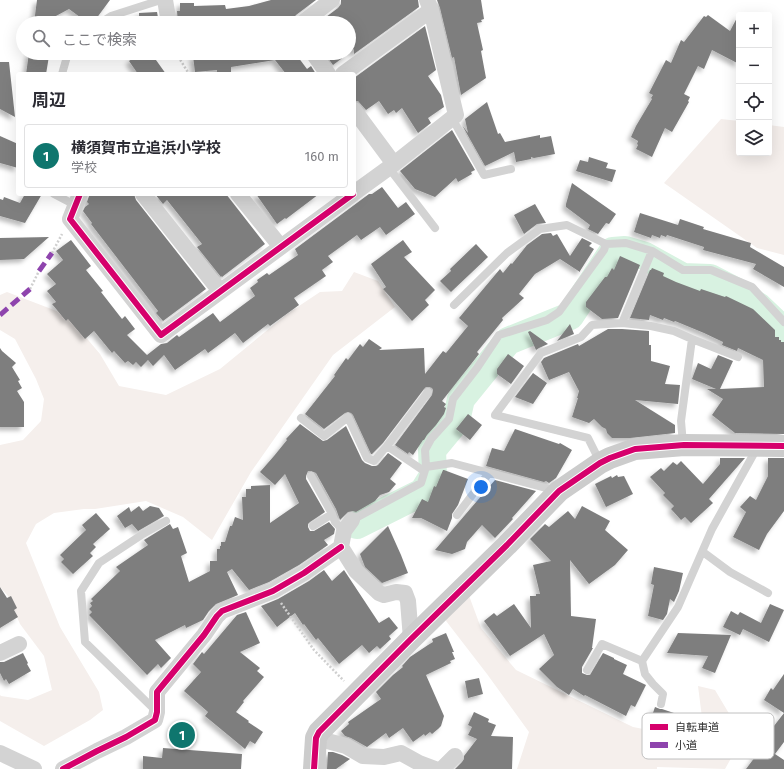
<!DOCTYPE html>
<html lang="ja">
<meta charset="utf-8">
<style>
body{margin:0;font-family:"Fira Sans","Noto Sans JP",sans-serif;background:#f2f2f3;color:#2b2b33}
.controls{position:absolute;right:12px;top:12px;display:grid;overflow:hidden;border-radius:4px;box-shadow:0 4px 16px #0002}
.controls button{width:36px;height:36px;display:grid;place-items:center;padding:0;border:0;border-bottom:1px solid #e1e1e2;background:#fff;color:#2b2b33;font:20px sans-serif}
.you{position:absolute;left:481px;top:487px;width:14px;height:14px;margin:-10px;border:3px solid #fff;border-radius:50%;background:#1a73e8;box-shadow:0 0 0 6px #1a73e833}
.badge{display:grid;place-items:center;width:26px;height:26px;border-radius:50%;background:#0f766e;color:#fff;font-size:13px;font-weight:700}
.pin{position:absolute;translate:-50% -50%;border:2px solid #fff;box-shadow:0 1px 4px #0006}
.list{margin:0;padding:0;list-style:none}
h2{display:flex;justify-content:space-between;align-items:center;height:52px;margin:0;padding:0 16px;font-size:17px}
h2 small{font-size:13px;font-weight:400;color:#7c7c81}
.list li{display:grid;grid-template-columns:26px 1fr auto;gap:12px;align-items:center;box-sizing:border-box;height:64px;margin:0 8px 8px;padding:0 8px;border:1px solid #e1e1e2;border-radius:4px}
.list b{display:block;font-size:15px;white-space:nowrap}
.list p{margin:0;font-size:13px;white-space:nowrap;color:#7c7c81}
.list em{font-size:13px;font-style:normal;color:#7c7c81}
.icon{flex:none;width:22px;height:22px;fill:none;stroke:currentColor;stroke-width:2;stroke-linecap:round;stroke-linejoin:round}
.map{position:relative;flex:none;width:784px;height:769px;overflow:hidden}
.search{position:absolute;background:#fff;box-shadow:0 4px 16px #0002;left:16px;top:16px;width:340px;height:44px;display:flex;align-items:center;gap:10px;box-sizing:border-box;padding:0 14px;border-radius:22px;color:#7c7c81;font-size:15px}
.panel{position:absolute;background:#fff;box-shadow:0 4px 16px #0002;left:16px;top:72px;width:340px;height:124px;border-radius:4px}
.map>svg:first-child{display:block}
</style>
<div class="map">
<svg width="784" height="769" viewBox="0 0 784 769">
<defs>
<filter id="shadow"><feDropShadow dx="-3.5" dy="3.5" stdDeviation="2" flood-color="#0004"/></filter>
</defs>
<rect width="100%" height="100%" fill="#fff"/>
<path fill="#f5efec" d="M721,119L739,121V153H769V125L784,127V255L757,248L664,183Z
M354,272L378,281L395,307L333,355L251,472L212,540L183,517L146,501L95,509H84L54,513L36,524L26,543L60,627L99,692L103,710L90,720L44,746L0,721V695L1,696L28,700L52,690L44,656L20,624L8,596L0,587V445L23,440L41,421L44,399L36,379L15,339L0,330V295L7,292L67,315L100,354L119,386L166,395L220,369L287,314L320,292L342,291Z
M468,593L481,628L516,670L633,727L705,741L698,686L715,690L743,737L725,769L657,767V769H517L529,732L487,674L443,617Z"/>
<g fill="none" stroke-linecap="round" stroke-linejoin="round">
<path stroke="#d8f2e1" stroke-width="28" d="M357,525L423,492L433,476L432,450L456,421L461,399L508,341L570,316L613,251L625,250L645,256L683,277L710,278L735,291L759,307L784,331"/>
</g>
<path fill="#7e7e7e" filter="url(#shadow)" d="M37,0H110L93,23H88L69,9L54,17L53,23H34Z
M271,0H316L296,15L293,19V23H286L283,19L267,23H178L177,11H180V3H194V6L225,5L226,9L249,6Z
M341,0H418L419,7L354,54V49L349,53V23H318L338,8L341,4Z
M437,0H481L484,19L481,20L482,22L477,23L483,50L481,51L486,78L461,95L454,57L452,58L440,8Z
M157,12L159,23H139V13Z
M739,14V64L712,50L704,69L698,66L684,94L690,97L688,101L689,102L672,132L665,128L652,157L636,149L638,145L637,144L638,141L631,137L636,126L652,99L651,98L653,95L649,93L666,60L671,63L681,40L684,42L704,16L706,17L708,15L730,31Z
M425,26L436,70L428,76L441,95L444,107L428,118L431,123L418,133L402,108L396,113L394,110L388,114L379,101L366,110L358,101H354V78Z
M29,53H40L49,56L46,74H26Z
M140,53H151L166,74H138L129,61Z
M227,53H295L307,69L311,66L316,74H286L275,60L231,67V74H217V70L195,72L193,56Z
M326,53H349L333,65L325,54Z
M0,62H9L15,117L0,109Z
M487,102L498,134L500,133L505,142L540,135V138L551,136L555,154L534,158L531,157V159L516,162L514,152L485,166L462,125L468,133L465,119Z
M452,130L475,170L471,172L472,174L458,182L456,178L435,197L415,189L400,171Z
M0,136L18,144V168L0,163Z
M589,157L608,163L606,168L616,170L612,182L576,171L580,160L588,162Z
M572,183L616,214L609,224L606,223L598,234L588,229L590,225L566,207V204Z
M382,187L398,208L406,202L415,214L386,235L380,227L361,240L357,235L328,256L333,262L322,270L326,276L294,298L299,305L270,326L268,324L243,343L235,333L208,353L205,349L175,370L164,355L153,366L148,360L141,367L136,362L133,365L128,361L125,363L114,351L112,353L94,331L85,339L68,319L66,321L52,304L56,302L47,291L56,284L47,274L63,260L56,251L71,240L91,266L86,270L103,291L101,292L122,319L125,316L135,329L127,335L147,355L161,344L167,343L177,335L179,337L213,313L220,322L255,296L250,288L258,282L257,280L267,273L269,275L298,255L295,249L369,194H372Z
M25,194H42L25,223L0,216V199L3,200L4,197L20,203Z
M92,194H134L136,200L206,289L163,321L156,313L158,311L91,224L92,223L83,211L85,207L89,204L87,202L89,196Z
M155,194H226L265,244L222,277L221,276V277L197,247L202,244L167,200L163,204Z
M256,194H319L286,219L285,218L277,224Z
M535,204L546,223L537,224L524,234L514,215Z
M640,213L678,225L680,219L704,227L703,229L751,243L750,247L784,267V287L753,269L756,264L703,250L704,247L667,235L666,237L661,235L660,238L652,235L651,238L634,232Z
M551,233L553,236L557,234L570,256L582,238L592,243L589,246L594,249L580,271V272L560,259L535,274L519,294L524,298L502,318L503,320L477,352L479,354L442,401L446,404L444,407L446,408L444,414L436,425L427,435L424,440H423L413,455L409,452L408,454L395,445L432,395L433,390L432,388L429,387H426L424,389L383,443L372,454H371L353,415L351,413L348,412L345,413L324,429L305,414L335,376L334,375L346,358L348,360L360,344L363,347L369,339L382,348L379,350L424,348L425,374L443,351L446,353L468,326L459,318L500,269L503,273L511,263L512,264L527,245L542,234Z
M49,237L24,259L0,260V238Z
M403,240L412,252L404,257L435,290L425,300L429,305L412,321L383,289L386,287L371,264Z
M476,244L488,257L451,292L440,281L451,271L450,269Z
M620,256L640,265L618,318L602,319L586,307V302L605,277H607L612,268L614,270Z
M652,268L664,273L663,276L676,282L700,291L701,289L725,297L726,296L753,309L775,330V337H779V340H781V342H784V434L735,433L712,415L723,399L707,389H716L692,379L698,363L711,369L718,355L733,361L720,389L764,387L763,360L738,348L737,351L722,345L723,342L704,333L675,321L674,322L664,318L663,320L650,315L649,320L630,318L650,270H651Z
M570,324L574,334L557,341Z
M608,329H622L649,331V345H651V361L670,366L665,384L680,385L678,404L635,400L675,425V433L630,438H612L607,433L606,429L602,427L594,419L589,423L572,417L578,398H577L579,391L569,372L549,380L541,362L544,358L578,344L579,346Z
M530,331L548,344L539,348L536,350L528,332Z
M0,348L2,351L16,363L12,367L20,380L18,381L22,388L17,391L24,402V427H0Z
M508,354L524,366L511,384L497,374V369Z
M533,373L547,383L533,404L515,397Z
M468,414L482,425L470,440L456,429Z
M300,424L323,441L327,440L346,426L362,460L365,463L372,466H376L378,465L388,453L402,463L390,479L396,484L389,492L380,495L375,501L356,512L353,511L348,512L340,520L336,509L316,473L311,471H308L306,476V479L325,512L310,522L308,524V527L310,531H314L329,522L335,529L334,534L324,540L328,545L299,565L269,582L249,590L232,569L227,572L238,595L216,604L209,611L203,620L186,628L185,625L155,640L171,658L161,668L158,664L147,675L89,615L92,612L89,609L92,606L90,603L93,601L91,599L120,571L116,567L148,545L144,540L170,524L173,529L178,527L187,553L181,556L189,582L210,571V561H217V549H220V546H221V542H225L230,526H232L235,517L243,520L242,497H246V489H251V486L270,485V523L299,503L285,474L275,485L260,472L274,456L287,440L286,439Z
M515,429L559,444L560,443L572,450L556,478L549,483L546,481L544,482L486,466L492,448L504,451Z
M720,458H745L709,499L713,503L691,523L685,517L681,520L671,509L674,506L663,495L665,493L650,477L661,468L664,471L673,462L677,465L681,461L703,484L720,464Z
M768,458H784V511L767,534L759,550L733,537L746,512L740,507L750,496L756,500L768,476Z
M443,470H444L468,479L458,505L452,514V518L447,531L421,518H412L422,499L428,502L434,486L436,487Z
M617,475L618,477L624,476L633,494L606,507L595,484L611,476L612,478Z
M495,480L536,491L512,518L513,519L495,538L482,525L467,542L465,549L452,554L435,550Z
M139,506L143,511L150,506L159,508L164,516L138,531L132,524L125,528L117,516L129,507L131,512Z
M582,506L610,521L605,530L628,550L615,565L589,584L570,560L571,616L596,619L592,648H593L582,667V673L587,675H590L603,653L614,658V659L627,665L623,674L646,685L635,707L631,705L626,716L585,695L584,696L573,689L569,695L557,687L539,669L554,655L544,634L510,656L484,621L494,613L497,616L514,604L531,628L530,596H536V594H540L533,565L551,561L530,539L545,524L549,527L568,511L575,519Z
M96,513L110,529L93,544L96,547L90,553L93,556L73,574L61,562L64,559L60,555L86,530L82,525Z
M388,526L401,555L408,573L382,583L365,567L360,554Z
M654,567L683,573L679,591L674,602L670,599L667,614L663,620L648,616L654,585L651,584Z
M324,570L332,581L344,570L379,623L389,617L398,628L389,636L391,639L380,649L377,646L369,653L362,645L339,664L318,638L316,640L304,624L303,625L295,613L277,627L261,606L278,599L309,581Z
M0,587L7,598L11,596L17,608L14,610L18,617L0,628Z
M770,604L784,610L769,642L743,629L740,635L723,627L731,611L738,615L740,612L761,623Z
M246,612L260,643L240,652L260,668L257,671L264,677L243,701L244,702L236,712L249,721L248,722L263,732L255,744L250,741L245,749L205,716L208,712L184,691L201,672L193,664L202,652L204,654L237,615Z
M446,633L454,652H452L455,659L450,661L451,663L426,675L444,716L441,726L438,729L432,734L430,732L425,736L424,734L413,742L403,728L389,738L386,733L367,747L351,738L345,736L341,731L349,724L348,722L381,699L376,692L393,675L403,667L402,666L410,657L428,645L433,642L432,639Z
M678,633L731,635L715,673L702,668L708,656L667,653Z
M23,653L28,663L27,664L31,671L9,684L6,679L4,681L0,673V662H4Z
M784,674V742L775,754L784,760V769H746L755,757L754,756L769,736L767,735L784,713L764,700L771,688L773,690Z
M479,678L483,694L468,698L465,681Z
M655,707L660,709H662L674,713L673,724L671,731L649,724Z
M474,712L489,719L488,722L496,725L491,736L513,737L512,769H455L462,762L464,759V756L477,739L468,735L472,727L468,725Z
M163,748L242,754L241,769H143V756L162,758Z
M328,752H333L342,755L350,759L336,769H327Z"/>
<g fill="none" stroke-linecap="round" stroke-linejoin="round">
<path stroke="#cfcfcf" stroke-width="2.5" stroke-dasharray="2 2" stroke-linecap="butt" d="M176,53L189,74
M52,253L62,234
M30,289L39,271
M281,603L314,650L344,681"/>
<path stroke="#d3d3d3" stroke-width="8" d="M100,23L111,16L161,0
M62,74L68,53
M452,118L484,175L511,169
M389,168L435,228
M54,194L75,205
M454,305L507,253L540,229L567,225L606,244
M622,323L652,251
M692,339L738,357
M301,418L324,436L348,417L367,458L374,461L387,446
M600,462L588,438L495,415L541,353L581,337L592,325L622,323L651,326L674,331L692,339L681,421L683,444
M426,467L452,463L557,491
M424,471L387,446L428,392
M311,476L331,512L335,522L344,531
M457,515L489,473
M352,520L421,483L426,467L425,450L431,439L449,419L453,399L477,368L499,335L547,320L559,312L604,250L606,244L626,243L652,251L683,270H711L752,287L784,322
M313,526L332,514
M703,552L730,572L768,593
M587,670L602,644L642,661
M661,704L663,694L653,684L645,674L642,661L678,607L712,529L757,448
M156,711L85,642L81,591L99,563L143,534L166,521"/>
<path stroke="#d3d3d3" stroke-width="16" d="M165,0L169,23
M302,23L332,0
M313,53L328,74
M343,74L431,10
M354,110L394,164
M354,193L394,164L456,115L431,10L427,0
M80,194L70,219L161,335L353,194
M143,194L220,291
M238,194L281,247
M352,520L344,531L341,547L356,571L379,593L384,595L396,592L405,593L408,601L411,639
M0,653L19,644
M316,738L346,746L363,756L384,757L401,753L419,763L435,769
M0,753L34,769
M63,769L97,751L126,737L155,720L157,712V692L204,635L217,616L222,611L273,591L304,573L341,547
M442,769L455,756"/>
<path stroke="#ccc" stroke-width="22" d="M314,769L316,738L319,732L411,639L507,545L559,491L600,463L610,458L635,449L684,445L784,446"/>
<path stroke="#8e44ad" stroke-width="5" stroke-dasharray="10 5" stroke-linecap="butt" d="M39,271L52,253
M0,315L30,289"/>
<g stroke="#fff" stroke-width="8">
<path id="cycleway" d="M80,194L70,219L161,335L353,194
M63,769L97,751L126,737L155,720L157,712V692L204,635L217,616L222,611L273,591L304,573L341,547
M314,769L316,738L319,732L411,639L507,545L559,491L600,463L610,458L635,449L684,445L784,446"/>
</g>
<use href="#cycleway" stroke="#d6006c" stroke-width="6"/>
</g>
<rect x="642" y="713" width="132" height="46" rx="6" fill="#fff" stroke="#c0c0c0" stroke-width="1"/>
<rect x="650" y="724" width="18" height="6" fill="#d6006c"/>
<rect x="650" y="742" width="18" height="6" fill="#8e44ad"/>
<g font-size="11" fill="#2e2e2e">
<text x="675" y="731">自転車道</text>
<text x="675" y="749">小道</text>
</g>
</svg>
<div class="controls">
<button>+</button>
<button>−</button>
<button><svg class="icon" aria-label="locate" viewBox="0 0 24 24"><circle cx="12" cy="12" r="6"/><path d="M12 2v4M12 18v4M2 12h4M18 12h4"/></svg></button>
<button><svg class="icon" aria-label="layers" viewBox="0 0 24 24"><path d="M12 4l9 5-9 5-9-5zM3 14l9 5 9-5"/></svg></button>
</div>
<div class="you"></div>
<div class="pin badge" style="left:182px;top:735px">1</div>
<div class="search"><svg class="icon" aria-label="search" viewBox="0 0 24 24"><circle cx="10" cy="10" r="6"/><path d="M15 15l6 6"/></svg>ここで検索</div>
<section class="panel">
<h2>周辺<small></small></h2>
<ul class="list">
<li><span class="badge">1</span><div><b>横須賀市立追浜小学校</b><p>学校</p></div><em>160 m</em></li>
</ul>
</section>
</div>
